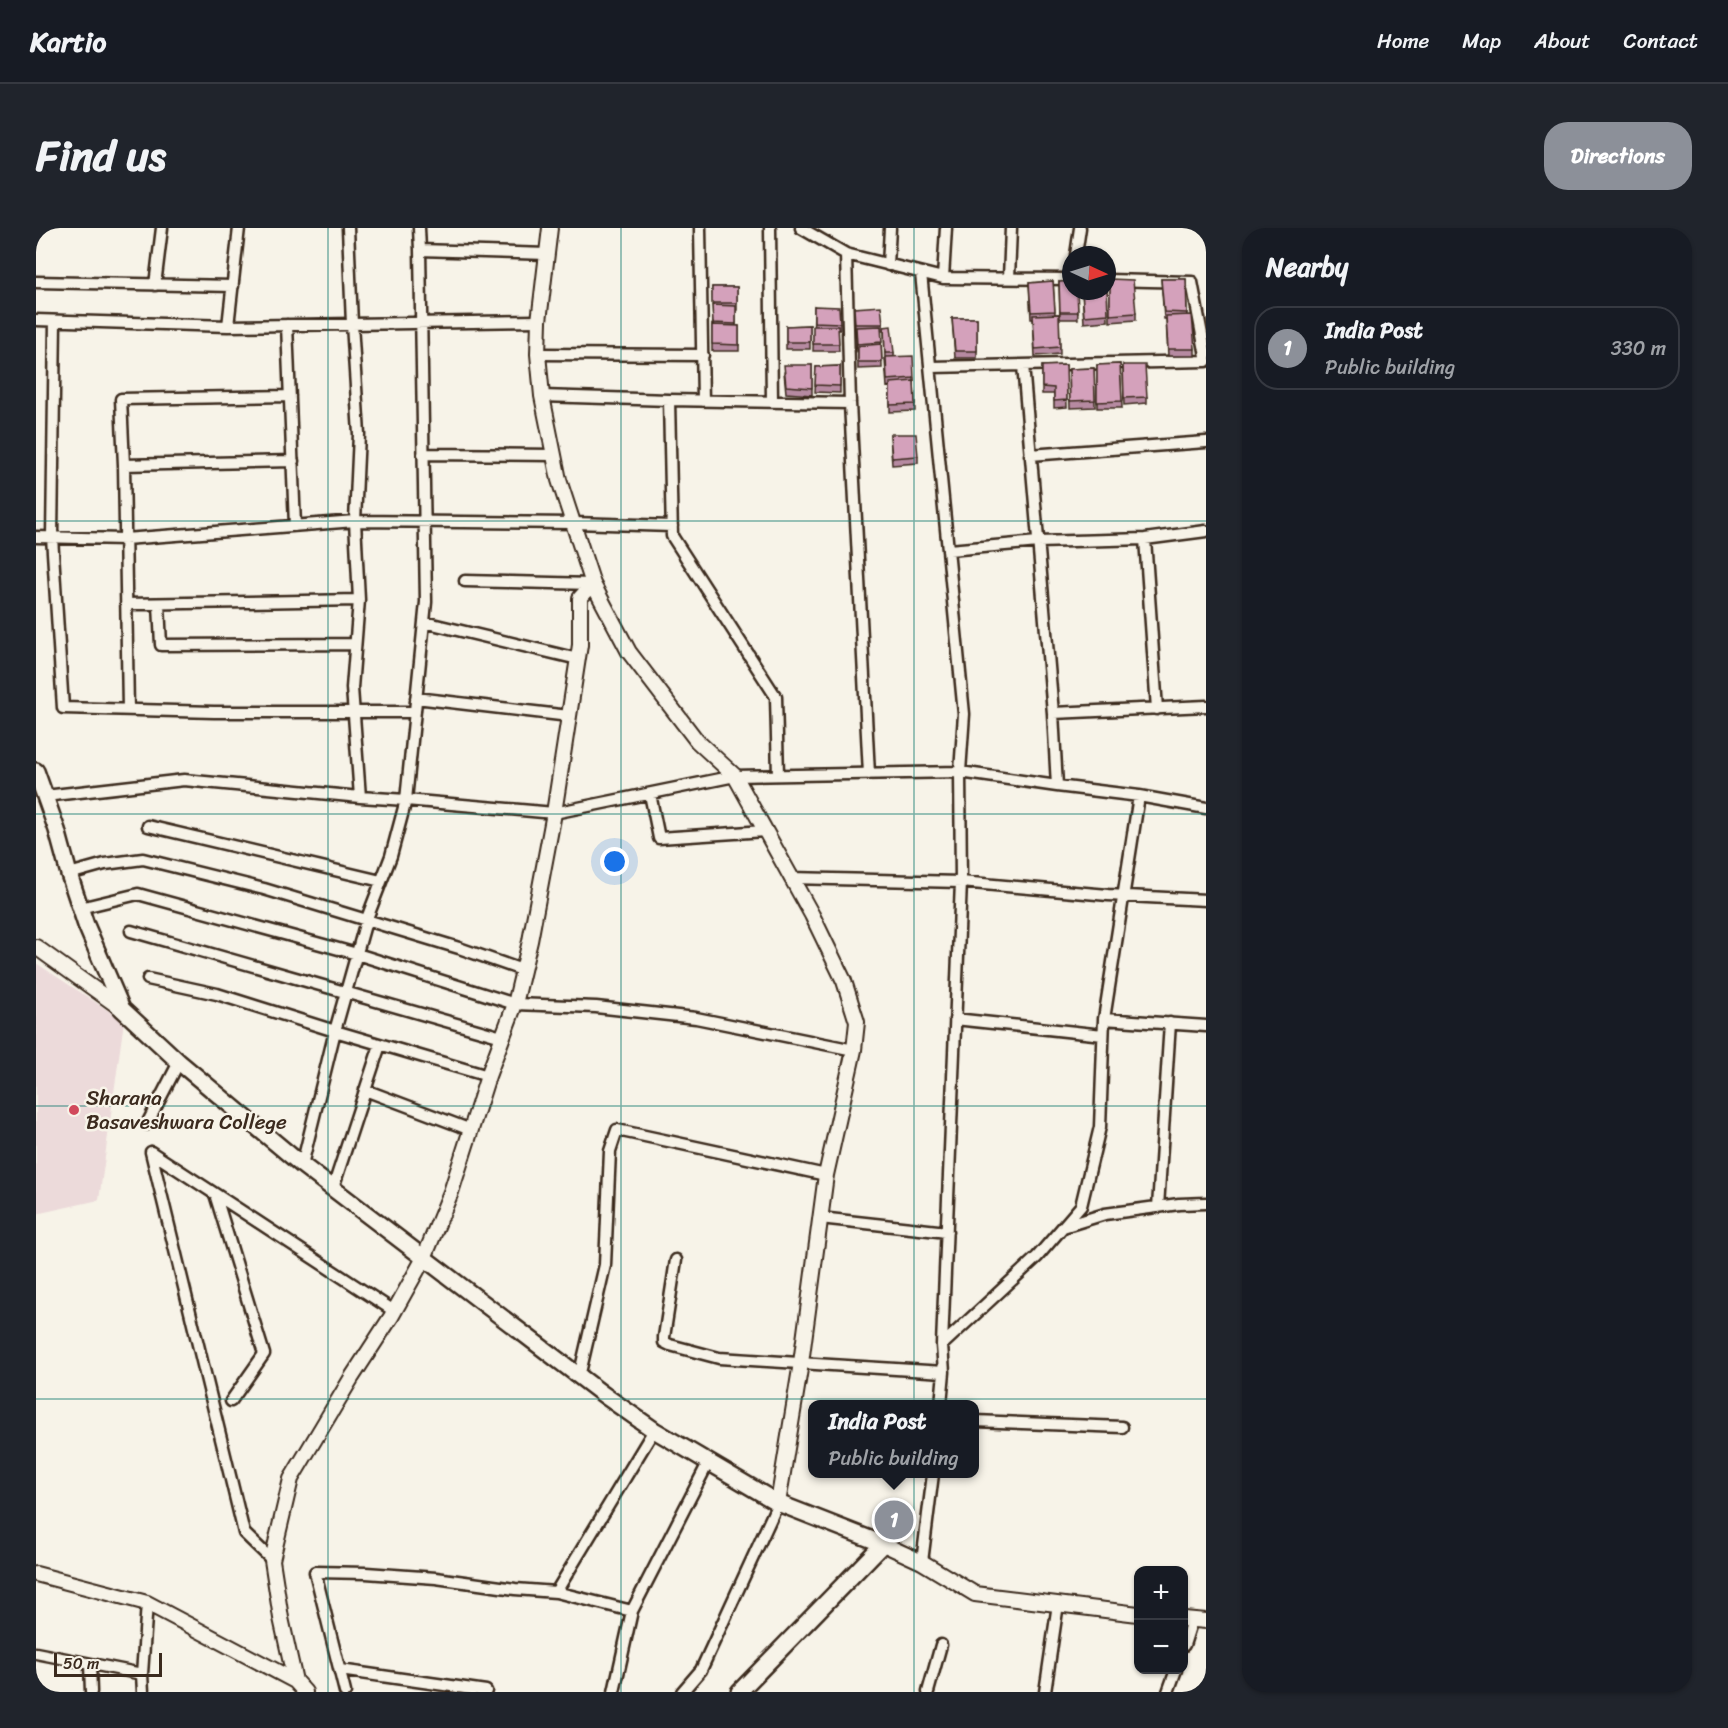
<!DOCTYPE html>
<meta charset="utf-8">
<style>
body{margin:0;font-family:Sriracha,sans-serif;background:#20242c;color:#f1f3f6}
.controls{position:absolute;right:18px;bottom:18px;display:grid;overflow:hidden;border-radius:12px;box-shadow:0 2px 4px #0004}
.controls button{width:54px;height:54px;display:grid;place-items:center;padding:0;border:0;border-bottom:2px solid #363941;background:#171b24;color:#f1f3f6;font:30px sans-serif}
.compass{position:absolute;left:1026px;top:18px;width:54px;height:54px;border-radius:50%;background:#171b24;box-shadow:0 2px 4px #0004;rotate:94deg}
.scale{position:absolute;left:18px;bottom:15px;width:108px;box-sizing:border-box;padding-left:6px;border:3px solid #3b2a1e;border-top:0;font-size:16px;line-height:21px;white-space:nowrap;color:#3b2a1e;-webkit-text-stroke:4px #f7f3e8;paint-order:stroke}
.you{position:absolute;left:579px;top:634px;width:21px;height:21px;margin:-15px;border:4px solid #fff;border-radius:50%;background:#1a73e8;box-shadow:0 0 0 9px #1a73e833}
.badge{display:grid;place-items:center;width:39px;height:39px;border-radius:50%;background:#8c9099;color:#fff;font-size:20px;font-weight:700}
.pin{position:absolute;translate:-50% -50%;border:3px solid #fff;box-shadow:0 2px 6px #0006}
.popup{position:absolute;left:772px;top:1172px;width:171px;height:78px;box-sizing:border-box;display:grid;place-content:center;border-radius:12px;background:#171b24;filter:drop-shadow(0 2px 4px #0005);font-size:20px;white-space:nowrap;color:#9ea1a6}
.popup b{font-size:22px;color:#f1f3f6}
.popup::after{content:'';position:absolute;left:50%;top:100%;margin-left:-12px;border:12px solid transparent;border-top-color:#171b24}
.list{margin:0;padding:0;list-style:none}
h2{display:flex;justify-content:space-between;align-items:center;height:78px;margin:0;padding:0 24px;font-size:26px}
h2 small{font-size:20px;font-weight:400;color:#9ea1a6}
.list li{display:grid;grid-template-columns:39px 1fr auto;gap:18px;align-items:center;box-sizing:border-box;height:84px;margin:0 12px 12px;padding:0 12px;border:2px solid #363941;border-radius:24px}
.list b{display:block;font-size:22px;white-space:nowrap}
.list p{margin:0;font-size:20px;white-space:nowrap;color:#9ea1a6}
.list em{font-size:20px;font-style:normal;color:#9ea1a6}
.map{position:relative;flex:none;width:1170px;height:1464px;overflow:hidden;border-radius:24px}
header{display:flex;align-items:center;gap:36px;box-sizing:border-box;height:84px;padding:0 30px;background:#171b24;border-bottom:2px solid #363941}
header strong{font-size:28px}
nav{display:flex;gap:33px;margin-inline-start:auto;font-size:21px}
.intro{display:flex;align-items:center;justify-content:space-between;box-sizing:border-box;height:144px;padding:0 36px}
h1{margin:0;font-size:42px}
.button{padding:15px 27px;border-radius:24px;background:#8c9099;color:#fff;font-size:21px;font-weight:700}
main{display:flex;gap:36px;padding:0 36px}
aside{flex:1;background:#171b24;border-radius:24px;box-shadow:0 2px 4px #0004}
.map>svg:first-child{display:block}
</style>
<header>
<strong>Kartio</strong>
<nav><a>Home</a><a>Map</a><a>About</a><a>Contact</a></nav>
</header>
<div class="intro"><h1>Find us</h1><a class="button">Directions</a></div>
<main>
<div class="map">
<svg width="1170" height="1464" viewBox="0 0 1170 1464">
<rect width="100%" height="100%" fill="#f7f3e8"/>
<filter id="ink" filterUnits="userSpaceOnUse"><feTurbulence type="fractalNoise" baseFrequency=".0167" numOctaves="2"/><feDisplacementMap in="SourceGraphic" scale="12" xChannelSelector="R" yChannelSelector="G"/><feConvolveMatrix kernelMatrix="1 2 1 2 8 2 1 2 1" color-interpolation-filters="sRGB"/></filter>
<g filter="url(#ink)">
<path fill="#ecdada" d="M0,735L88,793L63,972L0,986Z"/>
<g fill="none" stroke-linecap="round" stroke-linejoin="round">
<g stroke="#3b2a1e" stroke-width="15">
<path id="minor" d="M312,0L316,96L323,206L319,293L323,372L316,460L324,569
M383,0L384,22L511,26
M664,0L667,173
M734,0L736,174
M765,0L810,26L907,50L1035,51
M810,26L814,175L833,546
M1040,27L1044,0
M852,37L854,0
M885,45L928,486L924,544L925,654L906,1117L908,1144L905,1176
M907,50L910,0
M973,50L975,0
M1071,52L1156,54L1170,128
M0,54L197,58
M119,57L126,0
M0,92L192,98L503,93
M19,93L16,309L27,480L178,484H379
M251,97L259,298
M192,98L203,0
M502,126L667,127
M987,137L1017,485L1021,558
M895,139L1170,133
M506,168L633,172L814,175
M633,172L636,308L740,469L742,547
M387,226L519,227
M994,227L1170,214
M88,237L257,233
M0,309L89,311L319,293L538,295L636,298
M1109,311L1121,481
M913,322L1002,314L1109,311L1170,303
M429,353L557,356
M90,376L323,372
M123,376L125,417L319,416
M388,394L542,431
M380,470L533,488
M92,482L88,237L85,171L254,168
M1017,485L1170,478
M614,566L623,610L729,603
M9,568L148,552L324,569L370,572L518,585L699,548L924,544L1021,558L1103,568L1170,580
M112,598L345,653
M33,646L69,636L107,631L228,661L423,720L486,742
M754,650L925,654L1072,667L1170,672
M44,680L102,666L321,726L479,776L560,779L660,790L818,822
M95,703L466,809
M112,751L181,766L299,803L452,848
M919,791L1067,807
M1068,791L1170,798
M329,862L435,902
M111,896L143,834
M115,924L208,1305L236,1332
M115,924L358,1083
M266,937L299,803L330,693L355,628L370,572L390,374L384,22
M297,960L344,817
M179,966L228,1126L195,1173
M1122,979L1134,795
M784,990L911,1004
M1027,999L1069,986L1143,976L1170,975
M640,1032L628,1109V1114L634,1117L683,1130L908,1144
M906,1117L1001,1029L1045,978L1064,899L1068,791L1103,568
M543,1149L569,1037L574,923L581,902L790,947
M939,1193L1086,1199
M886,1334L897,1246
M520,1364L618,1202
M1148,1417L1156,1392
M0,1425L106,1446
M54,1436L55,1464
M304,1442L450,1463
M107,1464L106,1446L111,1375
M309,1464L279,1344L330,1345L400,1350L479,1361L520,1364L596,1383L672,1235
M578,1464L596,1383
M646,1464L665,1442L742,1275
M892,1464L905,1417
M1009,1464L1022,1376
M1132,1464L1140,1442"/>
</g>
<g stroke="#3b2a1e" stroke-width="18">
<path id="tertiary" d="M514,0L503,93L502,126L506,168L523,252L557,356L593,424L661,513L699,548L776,687L808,753L821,794L818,822L790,947L765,1135L742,1275
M0,719L86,781
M847,1316L886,1334L939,1366L1102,1386
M0,1346L111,1375L259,1453L269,1464
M1148,1391L1170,1393
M259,1453L245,1390L236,1332L255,1251L316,1149L355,1089L388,1030L415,964L452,848L479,776L494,713L518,585L544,417V370L557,356"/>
</g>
<g stroke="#3b2a1e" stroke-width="20">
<path id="secondary" d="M0,543L21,602L33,646L50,697L86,781L143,834L266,937L568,1167L618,1202L742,1275L847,1316L703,1464"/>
</g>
<use href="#minor" stroke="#f7f3e8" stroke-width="10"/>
<use href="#tertiary" stroke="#f7f3e8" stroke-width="14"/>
<use href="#secondary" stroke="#f7f3e8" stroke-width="15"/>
</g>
<path fill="#b68aa1" stroke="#3b2a1e" stroke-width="1.5" d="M1074,51L1100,85V92L1074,94Z
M1125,51H1150L1151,87L1159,121V128H1132L1130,91H1128Z
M1017,53L1019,86H1023L1024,126L999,128L997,91H995L993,55Z
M1023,54L1041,63L1042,91H1024Z
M676,59H701V82H700V98H703V123H676V97L677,98Z
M1071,61L1072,93L1048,95L1046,63Z
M778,78L804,95V102H802L803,123H777Z
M818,87L847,96V103H845L846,140L822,141V122L821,123Z
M916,90H941V130H919Z
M774,97V121H750V98Z
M848,99L858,125V129L878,150L879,183L854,184V158L851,159L849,132Z
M1084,136L1086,180H1061V137Z
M776,137V167L750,165L748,144Z
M1030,137L1031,179L1018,180V166H1006V138Z
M1087,137L1111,169V175L1088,177Z
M804,138V165L779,164L780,139Z
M1058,140L1059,179L1034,180L1033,141Z
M854,206L882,228V235L856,237Z"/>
<path fill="#d4a1bb" stroke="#3b2a1e" stroke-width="1.5" d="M1074,51L1097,52L1100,85L1074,87Z
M1125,51H1150L1151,85L1128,84Z
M1017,53L1019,83L995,84L993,55Z
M1035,53V63H1041L1042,84H1024L1023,54Z
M676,59H701V75H676Z
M1071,61L1072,86L1048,88L1046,63H1071Z
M676,77L700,78V96L677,95Z
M778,78L803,79L804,95L778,94Z
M845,78L847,96H819L818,80Z
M1023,86L1024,119L999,121L997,87Z
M1156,87L1159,121H1132L1130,88Z
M916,90H941V123H919Z
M676,97L703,98V117L676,116Z
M774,97V114H750V98Z
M777,98H802L803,116H777Z
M845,98L846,114L821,116L820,99Z
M855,98L858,125H849L848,99Z
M845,116L846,134H822V118Z
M877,128L878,150L851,152L850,129Z
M1084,136L1086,173L1061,174V137Z
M748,137H776V160L750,158Z
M1030,137L1031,172L1018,173V160L1006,159V138Z
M1087,137H1109L1111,169L1088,170Z
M804,138V158L779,157L780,139Z
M1058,140L1059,172L1034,173L1033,141Z
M878,153L879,176L854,177V155Z
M854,206H880L882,228L856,230Z"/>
</g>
<path fill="none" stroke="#0f766e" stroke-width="1.5" stroke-opacity="0.55" d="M292,0V1464M585,0V1464M878,0V1464M0,293H1170M0,586H1170M0,878H1170M0,1171H1170"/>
<circle fill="#d1495b" stroke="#f7f3e8" stroke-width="2" cx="38" cy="882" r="6"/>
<g text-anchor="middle" stroke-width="5" stroke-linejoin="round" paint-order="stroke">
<g font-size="21" fill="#3b2a1e" stroke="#f7f3e8" text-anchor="start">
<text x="50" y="877">Sharana<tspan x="50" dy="24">Basaveshwara College</tspan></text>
</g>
</g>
</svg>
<div class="controls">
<button>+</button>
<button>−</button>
</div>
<svg class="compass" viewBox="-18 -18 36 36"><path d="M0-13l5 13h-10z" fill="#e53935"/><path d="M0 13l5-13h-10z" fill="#9ea1a6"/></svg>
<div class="scale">50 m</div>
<div class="you"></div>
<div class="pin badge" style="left:858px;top:1292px">1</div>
<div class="popup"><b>India Post</b>Public building</div>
</div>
<aside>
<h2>Nearby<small></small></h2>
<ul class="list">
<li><span class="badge">1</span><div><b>India Post</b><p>Public building</p></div><em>330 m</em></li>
</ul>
</aside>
</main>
